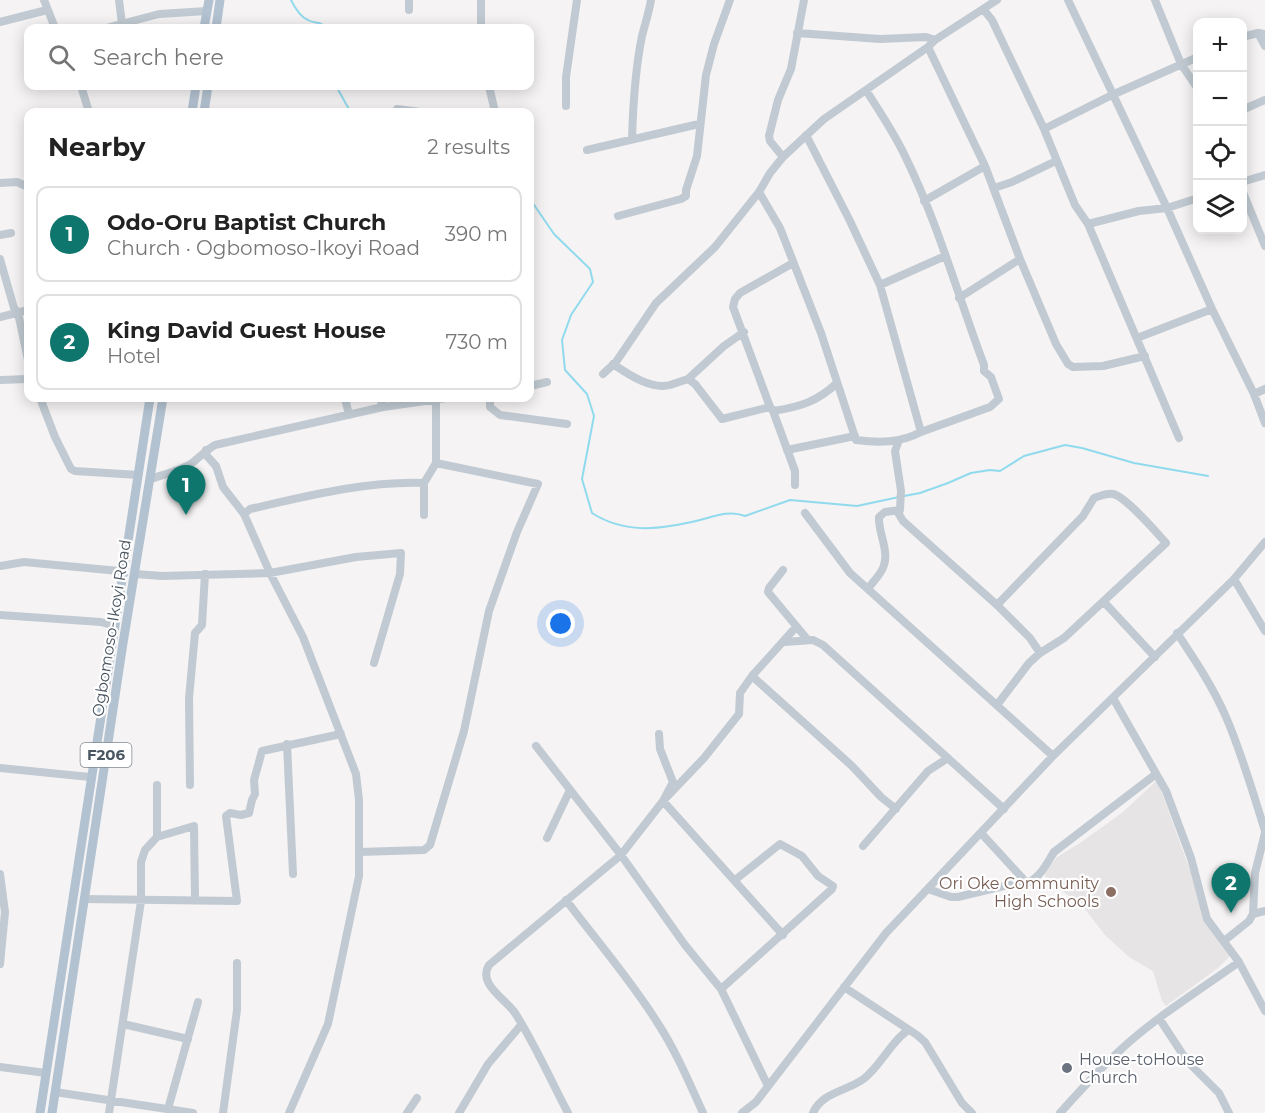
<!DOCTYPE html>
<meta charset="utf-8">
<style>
body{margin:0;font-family:Montserrat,sans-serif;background:#f2f2f2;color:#222}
.controls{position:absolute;right:18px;top:18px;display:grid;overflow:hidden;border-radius:12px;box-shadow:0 3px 15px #0003}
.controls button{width:54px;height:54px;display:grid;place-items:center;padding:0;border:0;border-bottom:2px solid #e0e0e0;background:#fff;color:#222;font:30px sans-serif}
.you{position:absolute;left:561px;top:624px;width:21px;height:21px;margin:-15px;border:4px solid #fff;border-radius:50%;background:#1a73e8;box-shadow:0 0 0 9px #1a73e833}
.badge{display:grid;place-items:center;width:39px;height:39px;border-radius:50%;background:#0f766e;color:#fff;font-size:20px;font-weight:700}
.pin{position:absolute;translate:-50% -50px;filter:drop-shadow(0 2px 3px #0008)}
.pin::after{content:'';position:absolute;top:32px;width:21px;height:18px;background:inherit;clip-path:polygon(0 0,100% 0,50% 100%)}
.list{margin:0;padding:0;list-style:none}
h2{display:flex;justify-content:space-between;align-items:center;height:78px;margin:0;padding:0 24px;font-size:26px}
h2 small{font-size:20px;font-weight:400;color:#767676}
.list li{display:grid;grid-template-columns:39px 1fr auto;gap:18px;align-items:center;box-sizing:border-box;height:96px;margin:0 12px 12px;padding:0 12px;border:2px solid #e0e0e0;border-radius:12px}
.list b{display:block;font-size:22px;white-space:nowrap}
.list p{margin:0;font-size:20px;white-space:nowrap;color:#767676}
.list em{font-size:20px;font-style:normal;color:#767676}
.icon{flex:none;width:33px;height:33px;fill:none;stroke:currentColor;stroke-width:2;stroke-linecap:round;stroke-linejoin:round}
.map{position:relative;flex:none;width:1265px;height:1113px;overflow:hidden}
.search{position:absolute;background:#fff;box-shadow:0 3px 15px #0003;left:24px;top:24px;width:510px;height:66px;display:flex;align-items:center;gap:15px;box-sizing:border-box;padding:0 21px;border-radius:12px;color:#767676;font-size:22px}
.panel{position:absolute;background:#fff;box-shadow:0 3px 15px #0003;left:24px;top:108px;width:510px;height:294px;border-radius:12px}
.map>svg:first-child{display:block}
</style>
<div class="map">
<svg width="1265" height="1113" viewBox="0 0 1265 1113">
<rect width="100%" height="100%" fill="#f5f3f3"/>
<path fill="#e6e4e5" d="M1157,780L1190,870L1202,912L1230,956L1218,968L1166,1006L1162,1001L1153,971L1129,957L1105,935L1081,904L1046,880L1045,873L1057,857L1080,843L1123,812Z"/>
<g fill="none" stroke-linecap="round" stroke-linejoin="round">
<path stroke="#90daee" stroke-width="2" d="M291,0C295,8 300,17 308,20C315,24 321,21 327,28
M336,86L350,111L354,112
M530,199L554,234L590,269L593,282L571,315L562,340L565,370L587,394L594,416L582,479L592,513C626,535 663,529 700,520C715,516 730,510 745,516L790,500L857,506L899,497
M904,496L920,493L948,483L971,473L990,470L1000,471L1024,456L1065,445L1082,448L1134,463L1208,476"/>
<path stroke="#c1cad2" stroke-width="8" d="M44,0L55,28
M119,0L122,24
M1068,0L1167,208L1212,309L1254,394L1265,423
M1155,0L1181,64L1198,89
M983,9L992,20L1044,129L1075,205L1088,224L1179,438
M409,10V0
M0,22L47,10
M106,28L159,14L207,11
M481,28V0
M797,33L880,39L926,37L935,40
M1258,33L1265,46
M1242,37L1258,33L1265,34
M928,47L985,166L1020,259L1056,344L1068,364L1073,367L1103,366L1145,356
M81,86L89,112
M489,86L495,112
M866,90C879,111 893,131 904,154C937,220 958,296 984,365V371L991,377L999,399L990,407L921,432
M566,106V77L577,0
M397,109L420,112
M1242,110L1265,100
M1044,129L1112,95L1198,57
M632,139C633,105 635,70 642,36C645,24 649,12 651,0
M587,150L699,124
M783,157L770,141L769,136L778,100L791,69L804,0
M1242,182L1265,175
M0,183L17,182L28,187
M994,188L1012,182L1056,161
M1242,190L1265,246
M759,192L780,228L821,333L856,440C879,443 900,443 921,432L880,285L849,219L806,135
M924,201L985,166
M618,216L681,199L686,196V190L697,156L706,75L714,44L730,0
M1088,224L1139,211L1167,208L1198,198
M0,235L11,233
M0,259L14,308L18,313L28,360
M880,285L945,256
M959,298L1020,259
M0,317L28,310
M744,332L724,346L688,379L695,384L722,419L770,407L773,411C799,407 817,402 837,383
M1137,338L1212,309
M613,364C628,374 651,390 670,385C676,383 682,381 688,379
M603,374L616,362L656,303L715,247L759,192L770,173L783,157L824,119L928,47L935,40L997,0
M0,380L28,379
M530,386L547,382
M1254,394L1265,389
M40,398L55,437L71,469L75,471L138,475
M345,398L349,415
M380,398L383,407
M490,398V407L500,415L567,424
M770,407L733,307L735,299L740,293L793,263
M773,411L795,471V485
M206,450L207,456L216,466L223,487L244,514
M787,450L855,436
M151,479C164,474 180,471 192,463C200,457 206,450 215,445L383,407L446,398
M897,511L903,521L997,605L1030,638L1040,653
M805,513L850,573L1053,756
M424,515V483L436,463V398
M0,566L24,562L119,571L124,574
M783,570L769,588L768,592L807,639
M135,574L162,576L270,573L356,557L401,553L400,574L374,663
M1234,579L1265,631
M868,589C873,581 882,574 884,565C889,550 878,532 879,517L885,512L900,510L901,491L895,451L899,440
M1104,602L1155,657
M0,615L101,622L115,626
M1177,633C1195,660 1213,687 1226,717C1242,754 1253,793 1265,831
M784,642L813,640L823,645L1004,809
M752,676L852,766L881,797L896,809
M1113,698L1166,791L1191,858L1207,919L1239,962L1265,1011
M997,705L1029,663L1040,653L1064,638L1166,543C1156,532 1125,496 1113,494C1107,493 1100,496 1094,498L1083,516L997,605
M659,734L660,749L673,782L663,801L783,935
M287,744L293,874
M536,746L621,855L685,945L721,989L768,1086
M0,768L90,777
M157,785V837
M190,785L189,698L195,633L202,625L205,574
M981,833L1025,881L1029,882C1041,876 1047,863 1054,852L1156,774
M547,838L570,790
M863,846L928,771L948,758
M359,852L424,850L430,845L464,731L489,611L517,532L538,484L436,463
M0,874L5,912L0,964
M928,889L951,897H958L1025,881
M84,899L237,901L226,816L230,813L241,815L249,813L252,800L255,794L254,780L262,751L341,734
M566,900C596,940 630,979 657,1022C676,1051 689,1082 703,1113
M1253,914L1265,911
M1224,941L1249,921L1253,914L1255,873L1265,833
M844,987L917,1035L925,1042L962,1103L972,1113
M721,989L832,889L833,886L818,876L802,856L780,844L735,880
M1159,1018L1187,1061L1219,1093L1229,1113
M123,1024L188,1039
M0,1067L46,1073
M55,1092L193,1113
M168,1109L198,1002
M109,1113L141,901V862L145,850L157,837L194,826L195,899
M223,1113L237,1010V963
M289,1113L328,1024L359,876V800L356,774L303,637L270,573L244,514L250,509C307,496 365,481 424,483
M407,1113L417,1098
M459,1113L488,1064L521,1025
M568,1113C551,1081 535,1044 515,1013C506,999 477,984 489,965L621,855L663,801L704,758L739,714L740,693L752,676L796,627
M742,1113L756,1102L886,933L1053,756L1234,579L1265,542
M813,1113C821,1093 846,1091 862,1080C879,1069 893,1038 909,1030
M1060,1113C1078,1093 1095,1074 1114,1056C1151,1020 1197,992 1239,962"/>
<path stroke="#b3c2d1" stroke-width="9" d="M204,28L209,0
M216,28L220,0
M192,112L196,86
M204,112L208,86
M40,1113L150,398
M52,1113L123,643L163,398"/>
</g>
<circle fill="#8d6e63" stroke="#fff" stroke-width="2" cx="1111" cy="892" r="6"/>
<circle fill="#6b7280" stroke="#fff" stroke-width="2" cx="1067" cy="1068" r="6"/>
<g text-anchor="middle" stroke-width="4.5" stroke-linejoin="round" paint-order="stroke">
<rect fill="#fff" stroke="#808990" stroke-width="1.5" x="80.5" y="743" width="51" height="24" rx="4.5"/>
<g font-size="15" font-weight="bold" fill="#4a5661">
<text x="106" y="760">F206</text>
</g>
<g font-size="16" fill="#4a5661" stroke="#fff">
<text transform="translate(111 628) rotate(-81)" y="6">Ogbomoso-Ikoyi Road</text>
</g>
<g font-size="16" fill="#785e54" stroke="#fff" text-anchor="end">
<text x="1099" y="889">Ori Oke Community<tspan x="1099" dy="18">High Schools</tspan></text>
</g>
<g font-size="16" fill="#5b616d" stroke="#fff" text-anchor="start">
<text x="1079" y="1065">House-toHouse<tspan x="1079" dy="18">Church</tspan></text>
</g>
</g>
</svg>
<div class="controls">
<button>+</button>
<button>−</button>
<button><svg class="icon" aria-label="locate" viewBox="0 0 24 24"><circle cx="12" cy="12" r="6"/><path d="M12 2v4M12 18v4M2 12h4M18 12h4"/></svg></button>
<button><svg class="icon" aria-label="layers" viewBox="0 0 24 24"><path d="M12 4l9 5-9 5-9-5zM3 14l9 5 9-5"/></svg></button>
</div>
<div class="you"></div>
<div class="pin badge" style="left:186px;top:515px">1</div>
<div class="pin badge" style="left:1231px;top:913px">2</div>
<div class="search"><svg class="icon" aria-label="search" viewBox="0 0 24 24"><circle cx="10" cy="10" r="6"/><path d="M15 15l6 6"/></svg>Search here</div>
<section class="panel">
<h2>Nearby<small>2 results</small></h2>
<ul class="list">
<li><span class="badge">1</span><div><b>Odo-Oru Baptist Church</b><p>Church · Ogbomoso-Ikoyi Road</p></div><em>390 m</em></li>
<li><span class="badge">2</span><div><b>King David Guest House</b><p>Hotel</p></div><em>730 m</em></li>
</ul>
</section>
</div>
